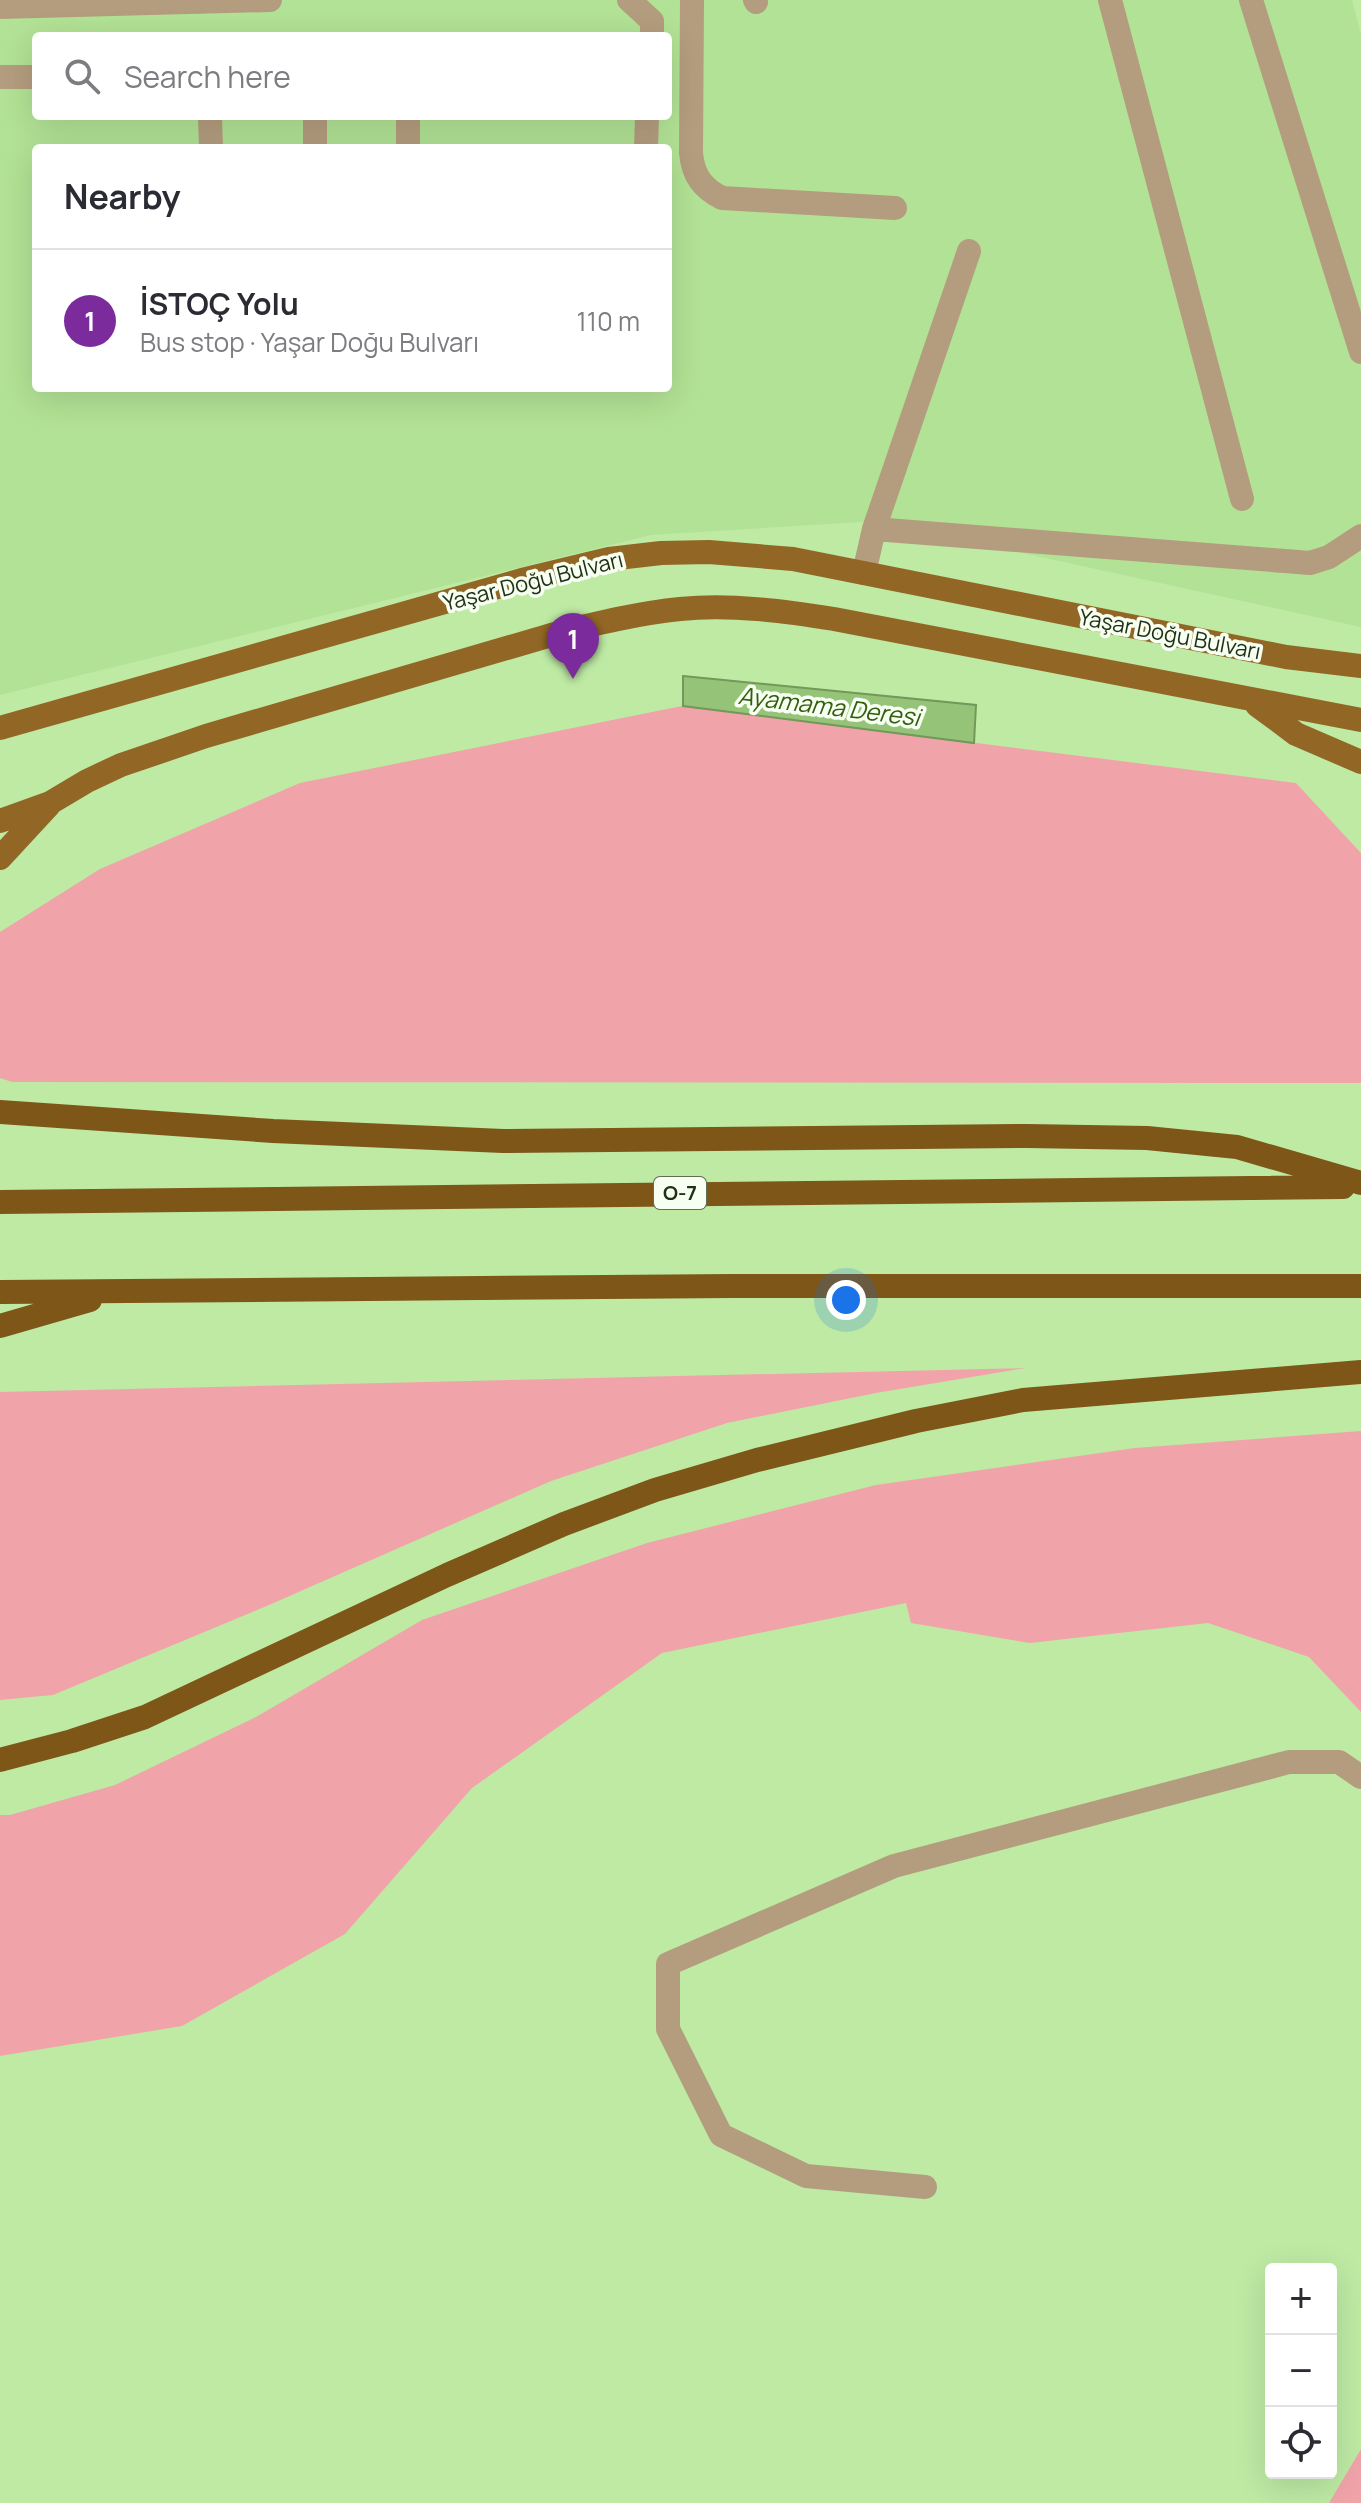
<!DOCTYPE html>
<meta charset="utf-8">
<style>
body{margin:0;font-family:Manrope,sans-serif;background:#f7f7f7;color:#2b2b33}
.controls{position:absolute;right:24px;bottom:24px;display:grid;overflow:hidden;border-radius:8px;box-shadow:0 8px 32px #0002}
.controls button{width:72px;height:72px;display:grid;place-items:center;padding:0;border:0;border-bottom:2px solid #e1e1e2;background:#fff;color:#2b2b33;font:40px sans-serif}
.you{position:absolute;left:846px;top:1300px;width:28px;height:28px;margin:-20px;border:6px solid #fff;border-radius:50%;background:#1a73e8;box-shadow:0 0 0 12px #1a73e833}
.badge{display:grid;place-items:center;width:52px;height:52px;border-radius:50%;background:#7b2b9c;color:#fff;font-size:26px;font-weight:700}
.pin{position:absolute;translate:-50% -66px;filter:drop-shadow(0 2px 4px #0008)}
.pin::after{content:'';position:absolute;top:42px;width:28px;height:24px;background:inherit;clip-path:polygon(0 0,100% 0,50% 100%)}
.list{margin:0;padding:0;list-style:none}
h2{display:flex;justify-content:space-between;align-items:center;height:104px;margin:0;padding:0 32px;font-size:34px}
h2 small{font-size:26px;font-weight:400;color:#7c7c81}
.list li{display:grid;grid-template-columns:52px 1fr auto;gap:24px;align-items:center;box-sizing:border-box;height:144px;padding:0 32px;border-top:2px solid #e1e1e2}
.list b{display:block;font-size:30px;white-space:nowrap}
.list p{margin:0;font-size:26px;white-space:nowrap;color:#7c7c81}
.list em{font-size:26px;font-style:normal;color:#7c7c81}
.icon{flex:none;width:44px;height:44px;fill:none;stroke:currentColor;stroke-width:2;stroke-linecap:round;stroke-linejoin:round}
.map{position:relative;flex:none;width:1361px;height:2503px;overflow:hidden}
.search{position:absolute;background:#fff;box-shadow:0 8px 32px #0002;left:32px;top:32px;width:640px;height:88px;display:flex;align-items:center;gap:20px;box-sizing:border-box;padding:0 28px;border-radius:8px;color:#7c7c81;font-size:30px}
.panel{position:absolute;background:#fff;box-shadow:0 8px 32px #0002;left:32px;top:144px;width:640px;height:248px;border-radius:8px}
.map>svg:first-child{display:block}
</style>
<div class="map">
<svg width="1361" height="2503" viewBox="0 0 1361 2503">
<rect width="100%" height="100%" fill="#beeaa4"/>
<path fill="#b2e295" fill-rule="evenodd" d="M0,0H1352L1361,35V627L877,521L651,535L0,695ZM36,36H668V116H36ZM36,148H668V388H36Z"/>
<path fill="#f0a4aa" d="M682,706L1296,783L1361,853V1083L12,1082L0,1078V932L100,869L300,783Z
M1025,1368L876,1393L727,1423L551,1481L269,1605L53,1695L0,1700V1392Z
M1361,1431V1712L1309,1657L1208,1623L1030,1643L911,1623L906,1603L662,1653L472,1788L345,1934L182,2026L0,2056V1815H10L115,1785L256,1717L422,1620L647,1543L876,1485L1135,1448Z
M1361,2449V2503H1329Z"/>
<path fill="#95c478" stroke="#72985a" stroke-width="2" d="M683,676L976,705L974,743L683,706Z"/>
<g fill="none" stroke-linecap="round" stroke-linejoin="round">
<path stroke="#b49d7e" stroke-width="24" d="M629,0L652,21V36
M692,0L691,153C693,175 702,188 722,198L895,208
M755,0L756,2
M1110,0L1242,499
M1251,0L1361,352
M0,7L270,0
M0,77H36
M210,116L211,148
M315,116V148
M408,116V148
M646,148L647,116
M874,529L969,251
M864,573L874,529L1310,563L1329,557L1361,536
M925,2187L806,2176L721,2135L668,2029V1964L894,1866L1289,1762H1339L1361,1777"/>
<path stroke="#926726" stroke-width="24" d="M1257,705L1296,734L1361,762
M0,728L522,580L609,559L661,553L709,552L793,559L1286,657L1361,666
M0,821L50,803L87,781L121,765L206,736L565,631C603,622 641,613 680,609C731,604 783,611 834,619L1361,720
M0,858L49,805"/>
<path stroke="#7d5618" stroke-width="24" d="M0,1112L273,1131L503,1141L1027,1136L1147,1138L1237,1147L1361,1183
M0,1202L1343,1187
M0,1292L733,1286H1361
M0,1326L90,1300
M0,1760L72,1741L145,1717L447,1575L564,1524L655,1490L757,1460L916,1421L1023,1400L1361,1372"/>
</g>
<g text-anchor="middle" stroke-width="7" stroke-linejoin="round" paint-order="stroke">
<rect fill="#f6fff1" stroke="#606e56" stroke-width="2" x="654" y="1177" width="52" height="32" rx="6"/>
<g font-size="20" font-weight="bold" fill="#1f3014">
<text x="680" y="1200">O-7</text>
</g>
<g font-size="22" fill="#1f3014" stroke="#f6fff1">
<text transform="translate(533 581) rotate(-14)" y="8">Yaşar Doğu Bulvarı</text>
<text transform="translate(1170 634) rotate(11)" y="8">Yaşar Doğu Bulvarı</text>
</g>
<g font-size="24" font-style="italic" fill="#345e0f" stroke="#f6fff1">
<text transform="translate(829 707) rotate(7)" y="8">Ayamama Deresi</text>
</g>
</g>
</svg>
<div class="controls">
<button>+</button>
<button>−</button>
<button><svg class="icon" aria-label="locate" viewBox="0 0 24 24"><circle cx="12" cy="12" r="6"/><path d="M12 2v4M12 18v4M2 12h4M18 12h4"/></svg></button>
</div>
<div class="you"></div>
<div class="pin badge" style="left:573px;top:679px">1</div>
<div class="search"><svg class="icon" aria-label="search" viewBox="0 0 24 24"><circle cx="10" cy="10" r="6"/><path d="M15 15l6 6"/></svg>Search here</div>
<section class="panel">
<h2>Nearby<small></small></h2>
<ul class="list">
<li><span class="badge">1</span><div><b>İSTOÇ Yolu</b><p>Bus stop · Yaşar Doğu Bulvarı</p></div><em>110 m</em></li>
</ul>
</section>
</div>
